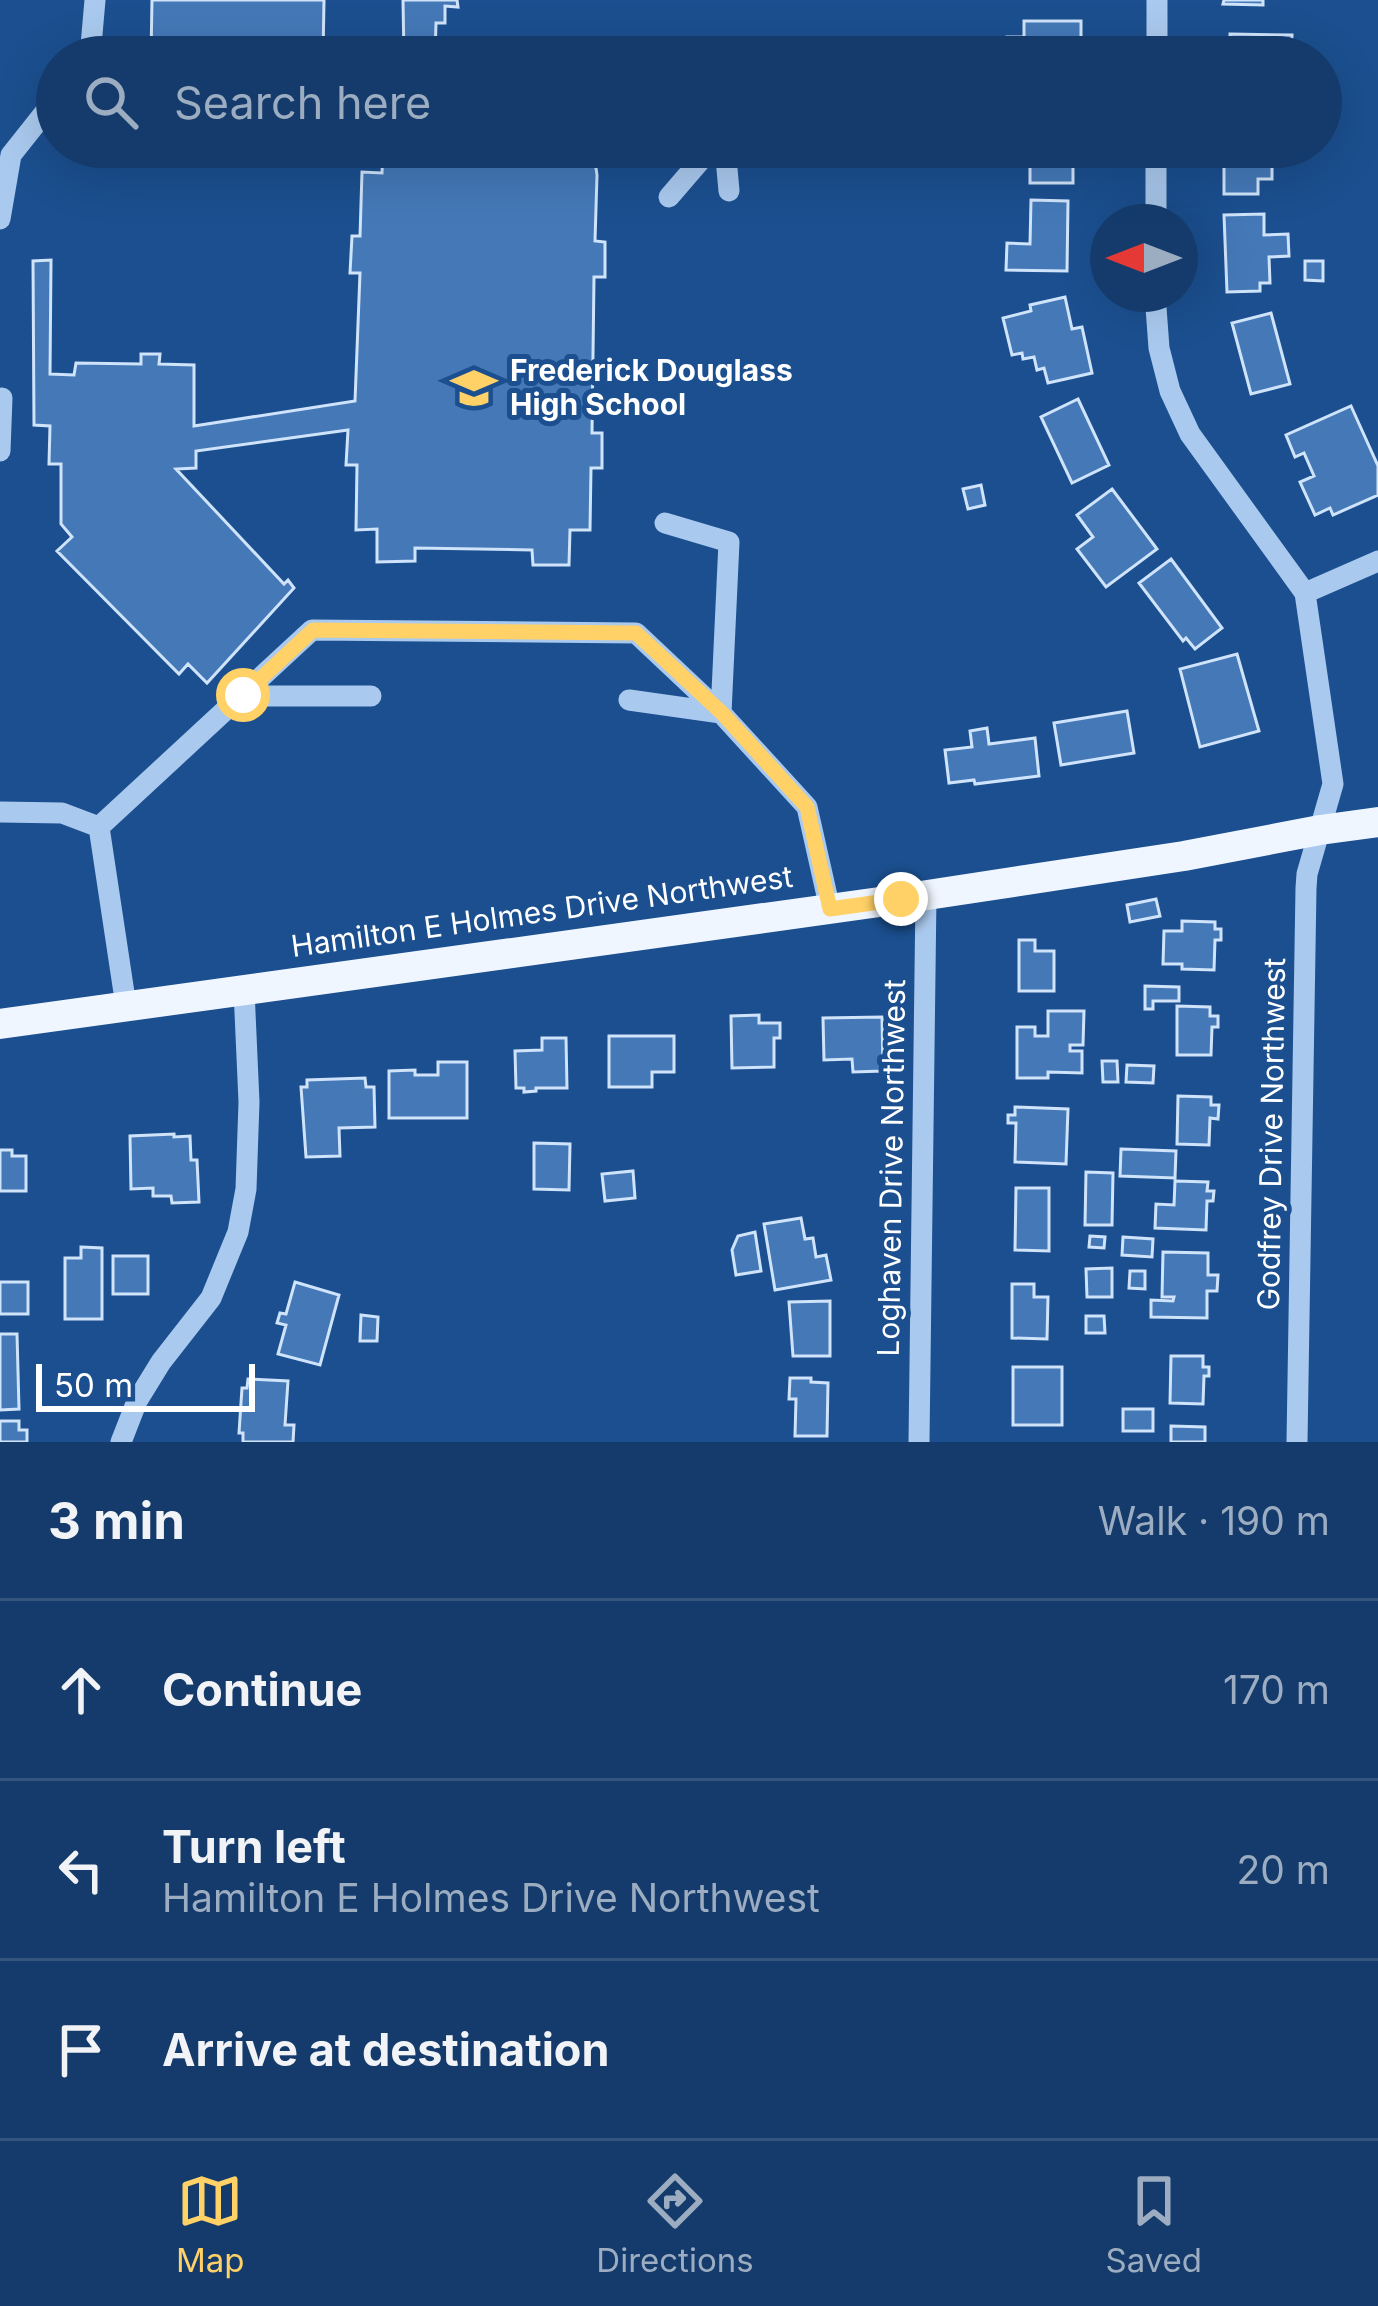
<!DOCTYPE html>
<meta charset="utf-8">
<style>
body{margin:0;font-family:Inter,sans-serif;background:#1d4271;color:#f1f3f6}
.compass{position:absolute;left:1090px;top:204px;width:108px;height:108px;border-radius:50%;background:#143b6b;box-shadow:0 12px 48px #0002;rotate:270deg}
.scale{position:absolute;left:36px;bottom:30px;width:219px;box-sizing:border-box;padding-left:12px;border:6px solid #fff;border-top:0;font-size:33px;line-height:42px;white-space:nowrap;color:#fff;-webkit-text-stroke:9px #1b4f8f;paint-order:stroke}
.stop{position:absolute;width:36px;height:36px;margin:-27px;border:9px solid #ffd166;border-radius:50%;background:#fff}
.stop.end{background:#ffd166;border-color:#fff;box-shadow:0 3px 12px #0008}
.list{margin:0;padding:0;list-style:none}
h2{display:flex;justify-content:space-between;align-items:center;height:156px;margin:0;padding:0 48px;font-size:51px}
h2 small{font-size:39px;font-weight:400;color:#9dadc1}
.list li{display:grid;grid-template-columns:78px 1fr auto;gap:36px;align-items:center;box-sizing:border-box;height:180px;padding:0 48px;border-top:3px solid #33557e}
.list b{display:block;font-size:45px;white-space:nowrap}
.list p{margin:0;font-size:39px;white-space:nowrap;color:#9dadc1}
.list em{font-size:39px;font-style:normal;color:#9dadc1}
.icon{flex:none;width:66px;height:66px;fill:none;stroke:currentColor;stroke-width:2;stroke-linecap:round;stroke-linejoin:round}
.map{position:relative;flex:none;width:1378px;height:1442px;overflow:hidden}
.search{position:absolute;background:#143b6b;box-shadow:0 12px 48px #0002;left:36px;right:36px;top:36px;height:132px;display:flex;align-items:center;gap:30px;box-sizing:border-box;padding:0 42px;border-radius:66px;color:#9dadc1;font-size:45px}
.sheet{height:696px;background:#143b6b}
nav{display:flex;justify-content:space-around;align-items:center;box-sizing:border-box;height:168px;border-top:3px solid #33557e;background:#143b6b;font-size:33px;color:#9dadc1}
nav a{display:grid;justify-items:center;gap:6px}
nav .on{color:#ffd166}
.map>svg:first-child{display:block}
</style>
<div class="map">
<svg width="1378" height="1442" viewBox="0 0 1378 1442">
<rect width="100%" height="100%" fill="#1b4f8f"/>
<path fill="#4478b7" stroke="#cfe3fa" stroke-width="3" d="M152,0H324L323,57H151Z
M403,0H457L458,7L445,6V23H436L435,57H404Z
M1224,0H1263V5L1223,4Z
M1024,21H1081V57H1007V37H1024Z
M1230,34L1292,35L1291,57H1230Z
M383,147H593L597,175L595,241L605,242V277H594L592,433H602V468H591L590,530H570L569,565H533L532,550L415,548V561L377,562V529L356,530L357,465H346L348,430L196,451V468L176,469L284,584L288,580L294,588L207,683L188,664L179,674L57,551L72,537L61,524V464H49L50,426L34,425L33,261L51,260L50,374L74,375L76,363L141,364V354H160L159,364L194,365V426L355,401L360,273H350L352,236H360L362,172L382,173Z
M1035,147H1073V183H1030V151H1035Z
M1224,147H1284V155H1272V179H1258V194H1224Z
M1031,200L1068,201L1067,271L1006,270L1007,243L1030,244Z
M1264,214V235L1288,234L1289,256L1269,257L1270,283H1260V291L1227,292L1224,215Z
M1305,261H1323V281L1305,280Z
M1065,297L1072,329L1082,327L1092,373L1048,383L1044,368L1037,370L1034,357L1023,359L1022,353L1012,355L1003,318L1031,311L1030,305Z
M1271,313L1290,384L1251,394L1232,323Z
M1078,399L1109,465L1072,483L1041,417Z
M1351,406L1378,466V495L1333,515L1330,508L1315,515L1300,482L1314,476L1304,453L1295,457L1286,435Z
M981,485L985,505L968,509L963,489Z
M1112,489L1157,549L1106,587L1077,549L1093,537L1077,515Z
M1171,559L1222,628L1195,649L1186,638L1183,641L1139,583Z
M1237,654L1259,731L1200,747L1180,669Z
M1127,711L1134,753L1061,765L1054,723Z
M987,728L989,744L1035,738L1039,776L975,784L974,780L949,783L945,750L972,747L970,731Z
M1156,899L1160,916L1130,922L1127,905Z
M1182,921L1215,922V929H1221V940H1215L1214,970L1182,969V964H1163L1164,931H1182Z
M1019,940H1035V951H1054V991H1019Z
M1145,986L1179,987V1001H1153V1009H1145Z
M1177,1006L1210,1007V1016H1218V1027H1212L1211,1055H1177Z
M1048,1011H1084L1083,1045H1070V1051H1082V1073L1048,1072V1078H1017V1027H1035V1036H1048Z
M759,1015V1023H780V1038H774V1067L732,1068L731,1016Z
M882,1017L883,1071L853,1072L852,1059L824,1060L823,1018Z
M609,1036H674V1072H652V1087H609Z
M542,1038H566L567,1088H536V1091L524,1092V1088H516L515,1051L542,1050Z
M1102,1061H1117L1118,1082H1103Z
M438,1062H467V1118H389V1071L415,1070V1075H438Z
M1127,1065L1154,1066L1153,1083L1126,1082Z
M365,1078L366,1087H374L375,1127L339,1128L340,1156L306,1157L301,1087H307V1080Z
M1178,1096L1211,1097V1105H1219L1218,1119L1210,1118L1209,1145L1177,1144Z
M1015,1107L1068,1109L1066,1164L1015,1162L1016,1123H1008V1115H1015Z
M174,1134V1137L190,1136L191,1160H197L199,1202L172,1203L171,1196H153V1188L131,1189L130,1136Z
M534,1143L570,1144L569,1190L534,1189Z
M1121,1149L1176,1151L1175,1178L1120,1176Z
M0,1150H12V1156H26V1191H0Z
M633,1171L635,1198L605,1201L602,1174Z
M1086,1172L1113,1173L1112,1225H1085Z
M1175,1181L1208,1182L1207,1191H1214L1213,1201H1207L1206,1230L1155,1228L1156,1204L1174,1205Z
M1016,1188H1049V1251L1015,1250Z
M801,1218L805,1239L813,1238L816,1257L826,1255L831,1280L775,1290L764,1224Z
M755,1232L761,1271L736,1275L732,1250L738,1236Z
M1090,1236L1105,1237L1104,1248L1089,1247Z
M1123,1237L1153,1239L1152,1257L1122,1255Z
M81,1247L102,1248V1319H65V1258H81Z
M1163,1252L1208,1253V1275H1218L1217,1291H1207V1318L1151,1317V1300L1173,1301L1174,1297H1162Z
M113,1256H148V1294H113Z
M1112,1268V1297H1087L1086,1269Z
M1130,1271H1145V1289L1129,1288Z
M0,1282H28V1314H0Z
M295,1282L339,1295L320,1365L278,1354L286,1325L277,1323L280,1313L286,1314Z
M1012,1284H1034V1297H1048L1047,1339L1012,1338Z
M830,1301V1356H793L789,1302Z
M361,1315L378,1317L377,1341H360Z
M1086,1316H1104L1105,1333H1086Z
M0,1334H17L19,1409L0,1410Z
M1171,1356H1203V1367H1209V1376H1204L1203,1404L1170,1403Z
M1013,1367H1062V1425H1013Z
M790,1378H811V1382L828,1383L827,1436H795L796,1399H789Z
M248,1379L288,1381L285,1425H294L293,1442H243V1433H239L242,1388H247Z
M1123,1409H1153V1431H1123Z
M0,1421H19V1430H27V1442H0Z
M1171,1426L1205,1427V1442H1171Z"/>
<g fill="none" stroke-linecap="round" stroke-linejoin="round">
<path stroke="#a9c9ee" stroke-width="21" d="M90,57L95,0
M1157,57V0
M725,147L729,191
M669,197L712,147
M0,219L11,155L57,97
M1156,222V147
M1155,294L1159,348L1170,391L1190,434L1305,593L1333,784L1307,874L1306,888L1297,1442
M0,451L2,398
M665,523L729,542L721,713
M1305,593L1378,561
M243,696H371
M629,700L721,713
M0,812L62,813L99,827
M126,1006L99,827L312,630L636,633L721,713L807,807L830,909
M121,1442L137,1401L161,1362L211,1298L238,1232L246,1189L249,1102L244,990
M919,1442L926,895"/>
<path stroke="#f0f6ff" stroke-width="30" d="M0,1024L901,899L1184,856L1320,830L1378,822"/>
</g>
<g fill="none" stroke-linecap="round" stroke-linejoin="round">
<path stroke="#ffd166" stroke-width="15" d="M243,695L313,630L636,633L722,713L807,807L830,909L901,899"/>
</g>
<defs>
<g id="school-bare" transform="scale(3.6)"><path d="M0-5L7-2L0 1L-7-2ZM-4 1L0 2.5L4 1V4Q0 6-4 4Z" fill="#ffd166" stroke="#1b4f8f" stroke-width="2.5" paint-order="stroke"/></g>
</defs>
<g fill-rule="evenodd">
<use href="#school-bare" x="474" y="388"/>
</g>
<g text-anchor="middle" stroke-width="10" stroke-linejoin="round" paint-order="stroke">
<g font-size="30" font-weight="bold" fill="#fff" stroke="#1b4f8f" text-anchor="start">
<text x="510" y="381">Frederick Douglass<tspan x="510" dy="34">High School</tspan></text>
</g>
<g font-size="30" fill="#fff" stroke="#1b4f8f">
<text transform="translate(542 912) rotate(-8)" y="10">Hamilton E Holmes Drive Northwest</text>
<text transform="translate(1272 1134) rotate(-89)" y="10">Godfrey Drive Northwest</text>
<text transform="translate(892 1168) rotate(-89)" y="10">Loghaven Drive Northwest</text>
</g>
</g>
</svg>
<svg class="compass" viewBox="-18 -18 36 36"><path d="M0-13l5 13h-10z" fill="#e53935"/><path d="M0 13l5-13h-10z" fill="#9dadc1"/></svg>
<div class="scale">50 m</div>
<div class="stop" style="left:243px;top:695px"></div>
<div class="stop end" style="left:901px;top:899px"></div>
<div class="search"><svg class="icon" aria-label="search" viewBox="0 0 24 24"><circle cx="10" cy="10" r="6"/><path d="M15 15l6 6"/></svg>Search here</div>
</div>
<section class="sheet">
<h2>3 min<small>Walk · 190 m</small></h2>
<ul class="list">
<li><svg class="icon" aria-label="ahead" viewBox="0 0 24 24"><path d="M12 20V5M6 11l6-6 6 6"/></svg><div><b>Continue</b></div><em>170 m</em></li>
<li><svg class="icon" aria-label="left" viewBox="0 0 24 24"><path d="M17 20v-9H6M10 6l-5 5 5 5"/></svg><div><b>Turn left</b><p>Hamilton E Holmes Drive Northwest</p></div><em>20 m</em></li>
<li><svg class="icon" aria-label="arrive" viewBox="0 0 24 24"><path d="M6 21V4h12l-3 4 3 4H6"/></svg><div><b>Arrive at destination</b></div></li>
</ul>
</section>
<nav>
<a class="on"><svg class="icon" aria-label="map" viewBox="0 0 24 24"><path d="M3 6l6-2 6 2 6-2v14l-6 2-6-2-6 2zM9 4v14M15 6v14"/></svg>Map</a>
<a><svg class="icon" aria-label="directions" viewBox="0 0 24 24"><path d="M12 3l9 9-9 9-9-9zM9 14v-3h6M13 9l2 2-2 2"/></svg>Directions</a>
<a><svg class="icon" aria-label="saved" viewBox="0 0 24 24"><path d="M7 4h10v16l-5-4-5 4z"/></svg>Saved</a>
</nav>
